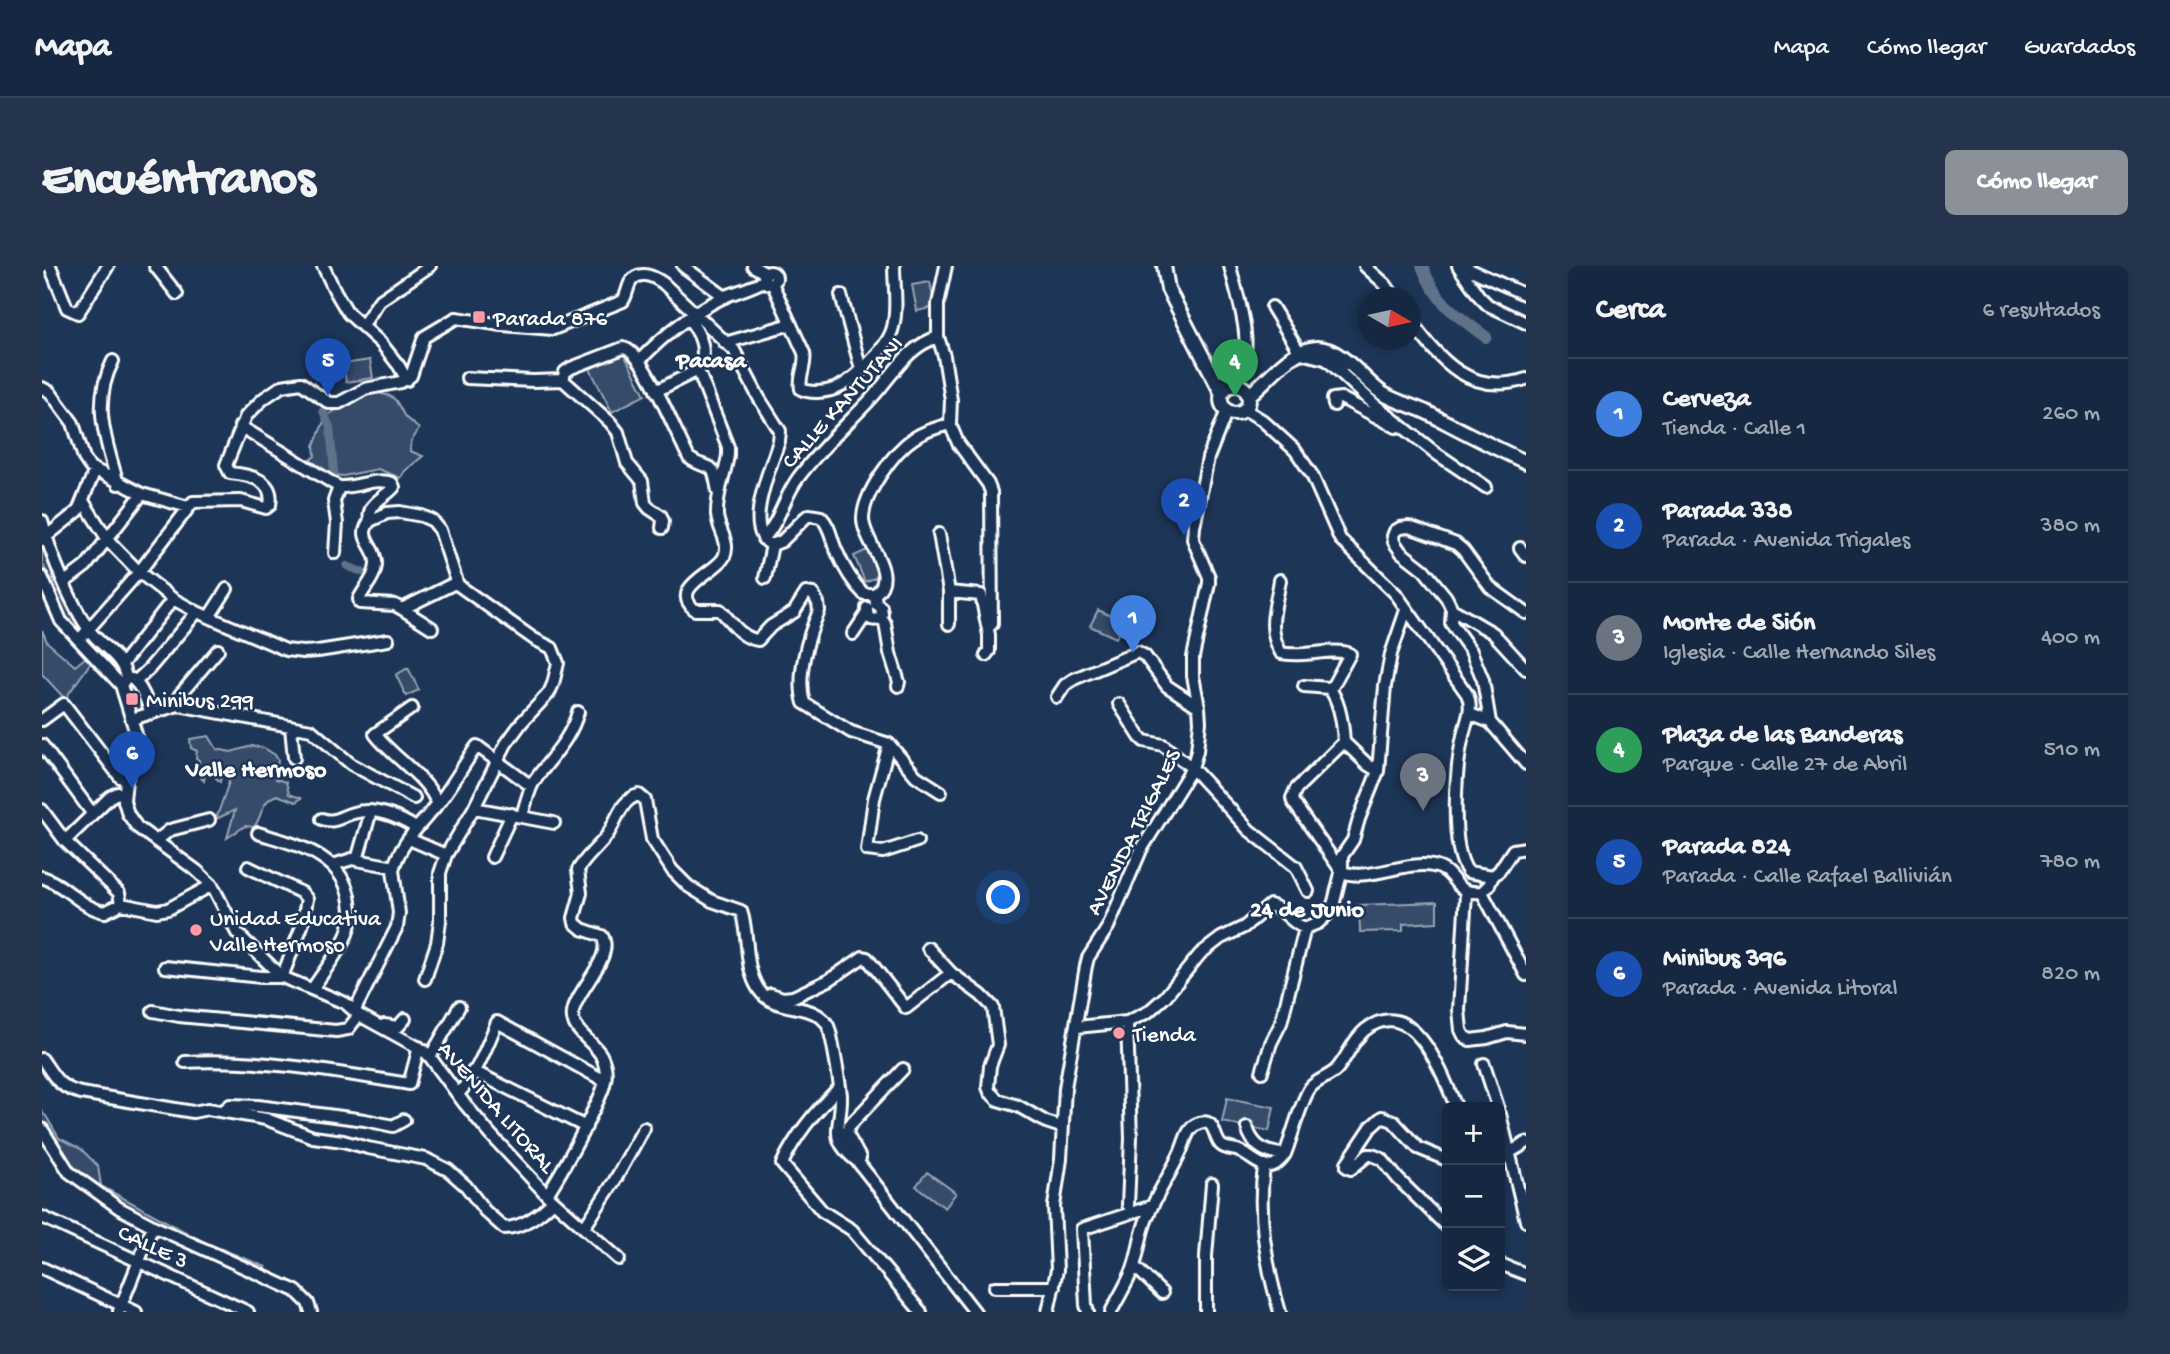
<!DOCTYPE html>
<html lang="es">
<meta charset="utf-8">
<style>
body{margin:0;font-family:"Gochi Hand",sans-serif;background:#23344c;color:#f1f3f6}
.controls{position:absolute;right:21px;bottom:21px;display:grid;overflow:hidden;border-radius:10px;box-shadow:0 4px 10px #0003}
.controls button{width:63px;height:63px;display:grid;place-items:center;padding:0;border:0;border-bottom:2px solid #35445a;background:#162841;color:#f1f3f6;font:35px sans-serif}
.compass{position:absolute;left:1316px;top:21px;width:63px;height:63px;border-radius:50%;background:#162841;box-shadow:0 4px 10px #0003;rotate:99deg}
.you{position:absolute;left:962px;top:632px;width:24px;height:24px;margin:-18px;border:5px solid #fff;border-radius:50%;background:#1a73e8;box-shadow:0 0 0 10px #1a73e833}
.badge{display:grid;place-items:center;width:46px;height:46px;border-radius:50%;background:#8c9099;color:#fff;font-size:23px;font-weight:700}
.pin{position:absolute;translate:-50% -58px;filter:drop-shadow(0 2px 4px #0008)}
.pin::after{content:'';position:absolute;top:37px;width:24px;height:21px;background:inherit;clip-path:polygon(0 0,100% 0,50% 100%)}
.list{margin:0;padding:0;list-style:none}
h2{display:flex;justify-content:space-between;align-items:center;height:91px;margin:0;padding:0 28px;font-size:30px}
h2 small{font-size:23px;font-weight:400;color:#9ea6b1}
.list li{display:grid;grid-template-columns:46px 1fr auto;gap:21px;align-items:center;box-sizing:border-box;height:112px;padding:0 28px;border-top:2px solid #35445a}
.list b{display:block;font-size:26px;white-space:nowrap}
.list p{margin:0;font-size:23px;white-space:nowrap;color:#9ea6b1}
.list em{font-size:23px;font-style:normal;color:#9ea6b1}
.icon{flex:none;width:38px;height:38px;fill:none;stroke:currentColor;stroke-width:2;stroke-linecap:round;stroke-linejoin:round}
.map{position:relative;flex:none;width:1484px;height:1046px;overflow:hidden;border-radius:10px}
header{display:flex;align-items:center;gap:42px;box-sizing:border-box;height:98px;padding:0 35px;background:#162841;border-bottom:2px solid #35445a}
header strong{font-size:33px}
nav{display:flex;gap:38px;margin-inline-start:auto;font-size:24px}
.intro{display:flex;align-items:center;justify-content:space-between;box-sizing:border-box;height:168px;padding:0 42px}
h1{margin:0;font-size:49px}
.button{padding:18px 32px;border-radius:10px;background:#8c9099;color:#fff;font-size:24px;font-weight:700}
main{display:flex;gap:42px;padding:0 42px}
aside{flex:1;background:#162841;border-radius:10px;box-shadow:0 4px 10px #0003}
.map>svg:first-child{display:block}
</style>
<header>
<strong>Mapa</strong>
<nav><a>Mapa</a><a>Cómo llegar</a><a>Guardados</a></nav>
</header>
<div class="intro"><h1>Encuéntranos</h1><a class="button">Cómo llegar</a></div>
<main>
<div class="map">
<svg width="1484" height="1046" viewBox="0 0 1484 1046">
<rect width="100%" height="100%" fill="#1d3557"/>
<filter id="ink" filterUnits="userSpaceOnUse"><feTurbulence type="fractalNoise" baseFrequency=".0143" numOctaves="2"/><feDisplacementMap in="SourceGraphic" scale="14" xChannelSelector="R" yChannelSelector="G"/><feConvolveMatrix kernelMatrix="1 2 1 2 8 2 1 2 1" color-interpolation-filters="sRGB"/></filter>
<g filter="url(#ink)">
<path fill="#364b69" stroke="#9aa5b4" stroke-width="2" d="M888,16L893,41L875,45L870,19Z
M581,86L603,129L570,146L548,103Z
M328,94L331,112L304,116L301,98Z
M332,126C357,131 351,131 363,151C367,155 373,159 377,163L369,176L368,185L381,190L363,205L359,212L336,203L301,210L292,209L268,194L273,190L272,180L284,150L318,131Z
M0,281L3,285L18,315L7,311L0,297Z
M825,284L837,310L823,316L812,290Z
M8,313L19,317L42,363L37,368L19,349Z
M1056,344L1082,356L1080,360L1089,354L1097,368L1088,373L1080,361L1074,372L1048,360Z
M0,364L5,376L33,400L44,391L49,396L23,433L0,408Z
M366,402L377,424L364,430L354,409Z
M167,470L175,483L189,486L210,480L222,482L233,489L236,494L234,513L244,516L247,528L259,532L254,536L235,529C218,535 221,550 212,561L203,560L185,572L193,544L174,553L187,516L186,505L180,506L178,516L170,508H163L162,515L159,512L161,503L157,502V494L154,492L155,485L149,482L148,473Z
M1395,636V656L1361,658V665L1318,666L1317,639Z
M1185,832L1232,841L1227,865L1180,856Z
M0,843L1,848L4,850L17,872L39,883L56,900L59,920L160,975L224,1001V1010L113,959L32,908L3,862L0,855Z
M885,906L914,927L903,942L874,920Z"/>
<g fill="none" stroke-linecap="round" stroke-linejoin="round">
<path stroke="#617289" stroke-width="8" d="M281,145L288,161L292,206
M305,300L320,306"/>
<path stroke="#617289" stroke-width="12" d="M1380,0C1394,37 1414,49 1444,71"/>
<g stroke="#fff" stroke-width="16">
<path id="minor" d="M8,0L25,42L36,47L66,0
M113,0L135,28
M281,0L293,25L306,47L339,77L357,100L365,114
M641,0L683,31
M711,0L724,8
M904,0L896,38V71L902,90L909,134L908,158L916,177L946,218L949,226L950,358L947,360
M1323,0L1344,19L1353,32
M1416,0L1437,30L1446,39L1484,57
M1420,0L1484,29
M722 12a6 6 0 1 1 12 0a6 6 0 1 1-12 0Z
M730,17L762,87C765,99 756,111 759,123C769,128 787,126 797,121C814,112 847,80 851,61C856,42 852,19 852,0
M799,29L819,103
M1230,41L1258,87
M646,52C658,67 667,85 656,104L686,181V189C683,209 674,229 675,249C676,264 689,276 682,291C674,307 626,321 653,344H678C690,356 698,372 716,374L729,360L752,346L764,327L771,328L776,337L777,345C766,370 754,410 762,437L809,466L847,478L874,510L899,526
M1368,54C1398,94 1428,131 1484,113
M321,59L337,35L388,0
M683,77L749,58
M1283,92L1332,138L1395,188L1444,221
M598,94C623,68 649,47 682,31C696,25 710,22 723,14
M71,95C49,138 64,174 76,218
M425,112L491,115L521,114L568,156L576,166L585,197L600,215L603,237L607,242L619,250L621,255L620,262
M521,114L523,106L529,102L581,82C601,83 636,172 647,192C670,208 670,190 676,226
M1174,118C1180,115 1189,112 1194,107C1216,87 1194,26 1188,0
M0,122L8,126L31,157L42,192L48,201L100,228L146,241
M614,125L656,104
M1292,139L1291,133L1299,132L1354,161
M1202,143L1220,154L1253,184L1270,209L1298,273L1354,328L1425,428C1432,443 1424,455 1421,470C1414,500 1407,581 1426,606L1451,610L1457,605L1471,584L1484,582
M198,160L297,221C315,222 333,211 350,217L352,221C343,232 324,237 328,255
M41,235L66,274L97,306L131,333L155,346L244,384L261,386L276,385L346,374
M0,255C8,287 29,339 48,365C60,382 81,390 84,412L79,419
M328,255L345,247L358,246L380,250L391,255L398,264L416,319L492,373L510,382L516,397L511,418L507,427L480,456L464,478L432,542L404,589L398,607V655L395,677L383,713
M328,255C314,272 334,280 334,297C334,311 323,321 317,333L318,337L353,339L360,343L415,316
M897,268L907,326V358
M721,273C737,257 742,231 756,212C777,184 802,161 826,136C849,113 863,81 896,71
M0,274L36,245L53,204
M730,279L740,275L763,252L767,249L779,251C789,261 789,274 795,286C801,300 811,317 822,328H833C858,308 821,276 821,253C821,228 852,185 872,172C883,165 896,161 908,158
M1478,282L1484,290
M293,287L295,257L292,235L297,221
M0,311L19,355L79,419L94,468L93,485L84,514L82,535L86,548L95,561L155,605L170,619L195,667L240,711L303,737L317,749L381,784L388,791L422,837L449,869L505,929L577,993
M723,312L730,279
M1238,314C1234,341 1224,361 1239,387C1260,392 1292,381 1308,388L1289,423
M23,316L44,300L100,228
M907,326L939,329L947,369V385L944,389
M360,343L390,362
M1410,343L1451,367L1484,403
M825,347L827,352C832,355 837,354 840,348L839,341L834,338L833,328
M167,351L185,323
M839,351L843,357L848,387L857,416L856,420
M811,368L825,347V342
M37,374L97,306L151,236L199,235L224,242L228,239C233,213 207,209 188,207L184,199L204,150L221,133L240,120L259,117L287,137H297L323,123L359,116L369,110L382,71L414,52L460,59L511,63L581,35C585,29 585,23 588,17C596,3 611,10 621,17L692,84L717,132L738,165L737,175C730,199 699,265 730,279
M80,398L131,333
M90,413C100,420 105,436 109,448
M94,415L107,403L155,346
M1262,420L1287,422C1298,435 1301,460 1302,476L1254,523L1250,532L1251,536L1300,606
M1015,431L1023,419L1032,413L1096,386L1103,390L1125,420L1157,441
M1077,438L1098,471L1102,475L1121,479L1150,502L1207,564L1254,601L1266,625
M136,439L137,430L176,384
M370,442L333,468C350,491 388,513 395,538
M1428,448L1448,456L1484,498
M90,453L136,439L269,464L309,498L372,532
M0,454L22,438L78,511L84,514
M1448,456L1441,414L1429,385L1409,357L1410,343L1404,331L1382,304L1359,286L1352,276L1351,270L1353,265L1358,262L1367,261L1414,278L1421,284L1448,321L1484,347
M249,462L252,492
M1302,476L1326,499L1336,505
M847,478L832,533L825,584L841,586L875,575
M0,479L50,547
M432,542L512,557
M0,544L23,575L77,627L79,638
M480,550C483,539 486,527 491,517C507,493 528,475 536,446
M280,553C292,558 299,550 311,547C334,541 354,550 374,562
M216,567C254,579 302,588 308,636C310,647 309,657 305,668C297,687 282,705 271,722
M367,573L404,589
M23,575L68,531L75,527L81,528
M114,575L128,564L167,554
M450,591L470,548
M315,594L329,545
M291,599L310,593L352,601
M206,601L260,627L265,633L260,660L240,711
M1300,606C1327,616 1364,594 1391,600C1417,605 1408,629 1440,626L1447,619L1451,610
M0,611C23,618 39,642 63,646L79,638L115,645L126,643L170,619
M1440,626L1484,709
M1424,627L1417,744L1419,764L1422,770L1428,774L1445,772L1465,766L1484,768
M886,682L909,707L939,729L951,741L956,779L948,800L946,821L948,826L956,834L976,840L1004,856L1019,861
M123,701L219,711H240
M729,728L741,732L751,731L787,714L821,691L825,692L864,742L909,707
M313,744L355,661L357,647L351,604C357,579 378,559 394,540C410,521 421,499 435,480L489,520
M111,745L137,750L294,765L306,763L317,749
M1085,756L1089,872L1086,939
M342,759L356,761L363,753
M1035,761L1085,756L1106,746L1123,731L1158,688L1179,672L1202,661L1228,639C1242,642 1249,658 1263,662L1276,657L1286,648L1292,636L1300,603V590L1311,574L1317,553L1336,505L1343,420L1349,388L1364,344
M388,791L417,741
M0,793C13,812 16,821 39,827L151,846L166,843L224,853L271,871L301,875L326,882L384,893L406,904L424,920L443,945L462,962C480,962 499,948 511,935
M143,796C217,792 293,806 367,818L377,781
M1442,798L1456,841
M431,805L544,861
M1220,806L1229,777L1239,757L1263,662
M798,821C776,842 753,870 740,898L780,945L810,964L879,1046
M416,828C434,810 445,780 455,756L563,815
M181,845L188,839L216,840L323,854L351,860L362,854
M1458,848L1484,955
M1205,861C1210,880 1224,888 1243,888
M0,863L27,906L77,942L111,960L254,1025L266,1037L269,1046
M1458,892L1484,877
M1405,894L1376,882L1351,855L1340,851L1329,861L1305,897V901L1309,903L1326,889H1330L1340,893L1356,913L1405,961
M816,896L818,892L805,868L807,860L861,803
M1222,901C1215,950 1224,999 1238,1046
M505,929C521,903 536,877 549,849C554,838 561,827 563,815C565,806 563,797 559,789C549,773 528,764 531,746C534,724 573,691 560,670L540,663L533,657L532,652L539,627L536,604C544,590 557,581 566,568C575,554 579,533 597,529L603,534L610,573L630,604L646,620L670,635L699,645C708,670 701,700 717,724C733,748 774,735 786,760C790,768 798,819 799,829C800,863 784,871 816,896L933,1046
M0,951L206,1046
M542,962L573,914L602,862
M1458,998L1484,1008
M1092,1000L1120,1027
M0,1002L94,1046
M953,1021H1012
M77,1045L111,960
M1006,1046L1015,1004L1012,940L1019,893L1023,822L1044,700L1046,692L1066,661L1099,584L1150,502L1155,485L1158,456L1157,441L1151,410V391L1167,317V311L1154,281L1151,273L1152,261L1166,192L1185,144
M1046,1046L1044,1039L1040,963L1110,940
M1069,1046C1076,1032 1085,1018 1091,1003C1097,987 1098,968 1105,952C1114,928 1129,908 1139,885C1143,876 1145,862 1155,858C1174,850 1171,872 1179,879C1184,884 1193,882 1199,886C1216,895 1227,912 1243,888C1250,871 1258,837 1268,822C1274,814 1287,811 1294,804C1305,792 1310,775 1323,764C1371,726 1401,809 1414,841
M1164,1046V990L1170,918"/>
</g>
<g stroke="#fff" stroke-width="18">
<path id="major" d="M1122,0L1126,23L1180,128
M1263,87L1303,97
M1179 133a14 14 0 1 1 28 0a14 14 0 1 1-28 0Z
M1206,130C1227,114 1247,83 1275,82C1300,82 1321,114 1340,127C1354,136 1369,139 1384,146C1417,163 1450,181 1484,196"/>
</g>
<use href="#minor" stroke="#1d3557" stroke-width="10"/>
<use href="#major" stroke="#1d3557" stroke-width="12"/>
</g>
</g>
<g fill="#ff9aa2" stroke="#1d3557" stroke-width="2.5">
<rect x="430" y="44" width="14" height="14" rx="3.5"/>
<rect x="83" y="426" width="14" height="14" rx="3.5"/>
<circle cx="154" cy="664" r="7"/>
<circle cx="1077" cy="767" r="7"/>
</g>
<g text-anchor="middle" stroke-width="5" stroke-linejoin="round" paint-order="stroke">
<g font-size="23" fill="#fff" stroke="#1d3557" text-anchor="start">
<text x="451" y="59">Parada 876</text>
<text x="104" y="441">Minibus 299</text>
<text x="168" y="659">Unidad Educativa<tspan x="168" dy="26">Valle Hermoso</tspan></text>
<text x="1091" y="775">Tienda</text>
</g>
<g font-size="23" fill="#fff" stroke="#1d3557">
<text transform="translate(799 135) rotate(-48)" y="8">CALLE KANTUTANI</text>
<text transform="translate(1090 565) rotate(-63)" y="8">AVENIDA TRIGALES</text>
<text transform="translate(456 840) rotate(49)" y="8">AVENIDA LITORAL</text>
<text transform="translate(112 979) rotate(25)" y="8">CALLE 3</text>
</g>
<g font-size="24" font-weight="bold" fill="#fff" stroke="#1d3557">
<text x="669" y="101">Pacasa</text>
<text x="214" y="510">Valle Hermoso</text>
<text x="1265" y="650">24 de Junio</text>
</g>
</g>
</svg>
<div class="controls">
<button>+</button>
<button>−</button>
<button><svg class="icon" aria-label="layers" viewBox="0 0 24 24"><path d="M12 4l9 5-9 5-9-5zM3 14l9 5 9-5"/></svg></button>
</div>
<svg class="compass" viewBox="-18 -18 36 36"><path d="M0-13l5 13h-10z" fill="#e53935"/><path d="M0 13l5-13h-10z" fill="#9ea6b1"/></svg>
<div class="you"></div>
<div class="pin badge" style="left:1091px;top:387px;background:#3f7fe0">1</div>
<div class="pin badge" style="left:1142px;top:270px;background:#1a4fb4">2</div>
<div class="pin badge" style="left:1381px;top:545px;background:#6b7280">3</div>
<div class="pin badge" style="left:1193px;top:131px;background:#2e9e5b">4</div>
<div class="pin badge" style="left:286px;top:130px;background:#1a4fb4">5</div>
<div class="pin badge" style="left:90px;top:523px;background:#1a4fb4">6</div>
</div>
<aside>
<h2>Cerca<small>6 resultados</small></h2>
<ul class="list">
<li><span class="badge" style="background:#3f7fe0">1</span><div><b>Cerveza</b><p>Tienda · Calle 1</p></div><em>260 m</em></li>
<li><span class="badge" style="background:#1a4fb4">2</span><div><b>Parada 338</b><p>Parada · Avenida Trigales</p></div><em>380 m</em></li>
<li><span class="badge" style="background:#6b7280">3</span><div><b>Monte de Sión</b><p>Iglesia · Calle Hernando Siles</p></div><em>400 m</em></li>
<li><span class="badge" style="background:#2e9e5b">4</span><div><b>Plaza de las Banderas</b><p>Parque · Calle 27 de Abril</p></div><em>510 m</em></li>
<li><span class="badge" style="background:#1a4fb4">5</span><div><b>Parada 824</b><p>Parada · Calle Rafael Ballivián</p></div><em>780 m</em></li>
<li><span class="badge" style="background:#1a4fb4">6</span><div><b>Minibus 396</b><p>Parada · Avenida Litoral</p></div><em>820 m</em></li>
</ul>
</aside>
</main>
